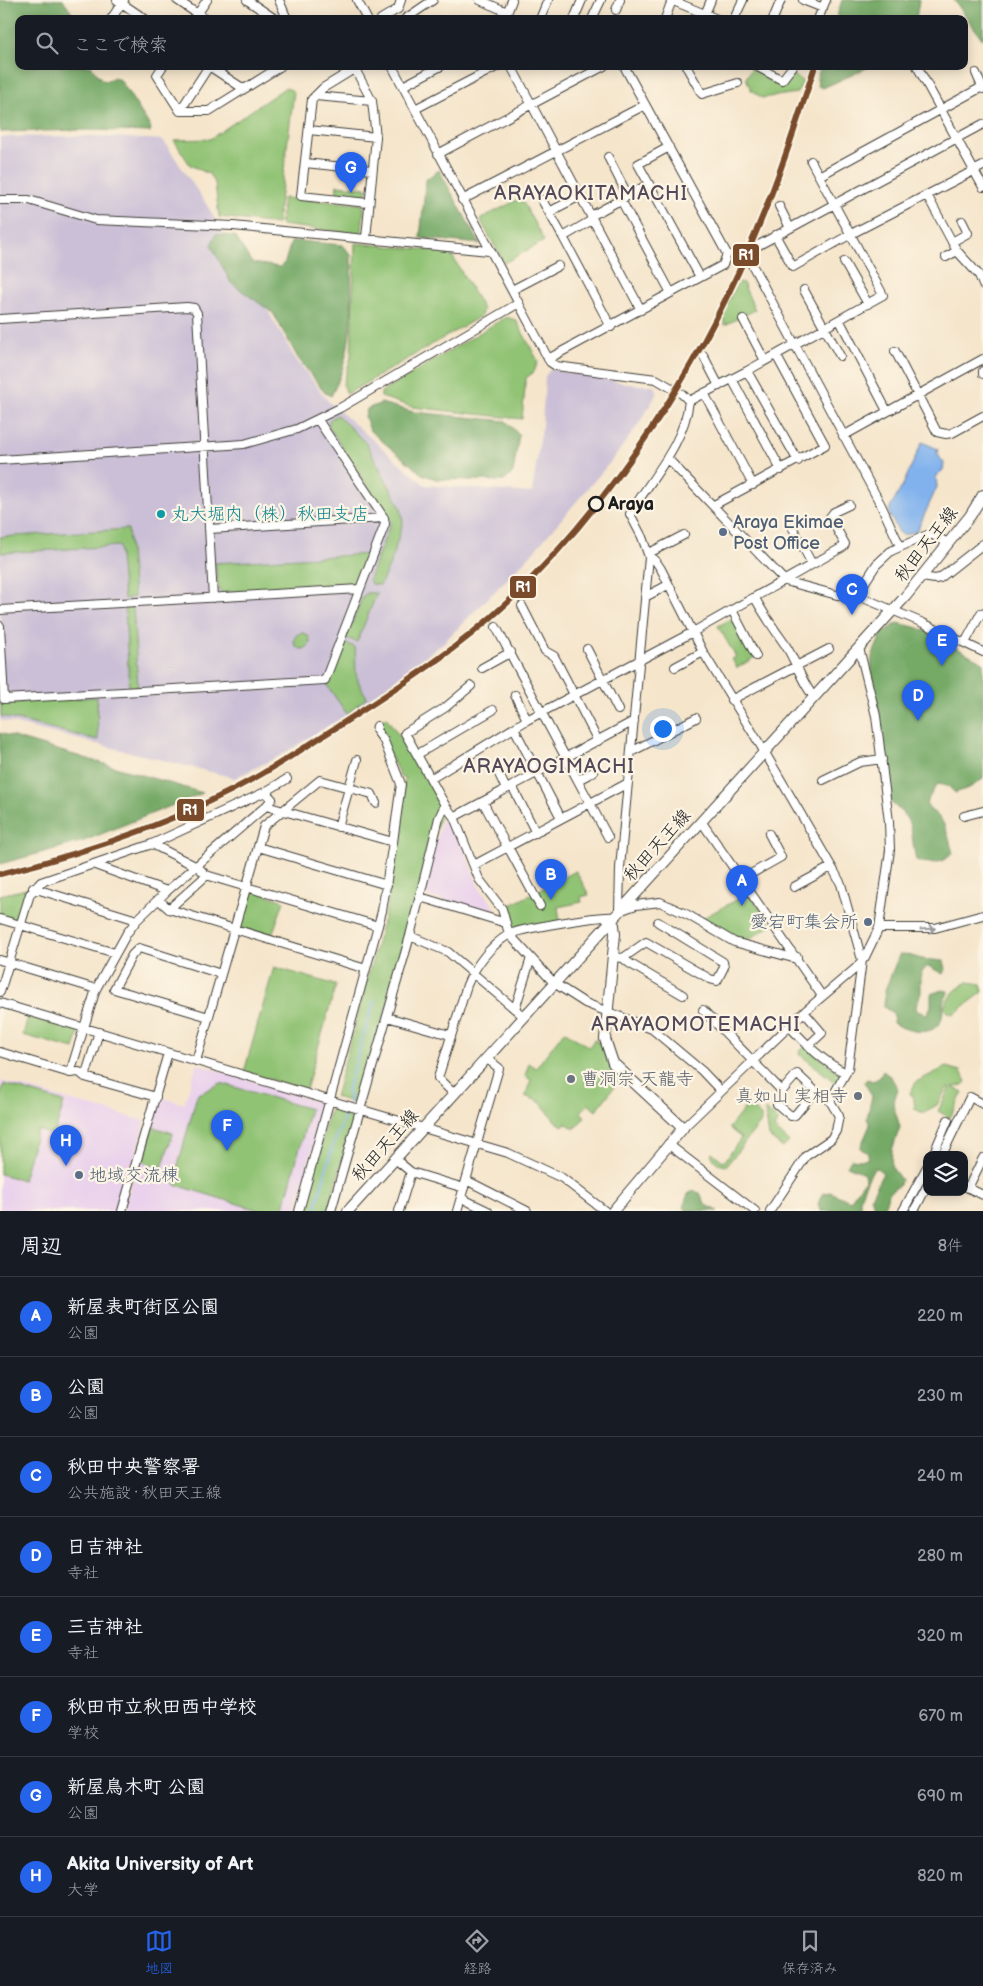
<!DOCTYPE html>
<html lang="ja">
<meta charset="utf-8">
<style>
body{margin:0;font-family:"Balsamiq Sans","Klee One",sans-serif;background:#20242c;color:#f1f3f6}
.controls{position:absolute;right:15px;bottom:15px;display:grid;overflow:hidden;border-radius:10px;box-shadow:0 2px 12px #0003}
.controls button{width:45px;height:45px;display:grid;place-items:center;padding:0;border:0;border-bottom:1px solid #363941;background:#171b24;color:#f1f3f6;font:25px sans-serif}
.you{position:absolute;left:662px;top:728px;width:18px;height:18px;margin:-12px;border:4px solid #fff;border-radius:50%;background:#1a73e8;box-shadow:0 0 0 8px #1a73e833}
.badge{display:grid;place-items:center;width:32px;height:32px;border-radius:50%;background:#2563eb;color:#fff;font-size:16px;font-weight:700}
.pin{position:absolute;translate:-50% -41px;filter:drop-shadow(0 1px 2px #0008)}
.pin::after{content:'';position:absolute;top:26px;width:18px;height:15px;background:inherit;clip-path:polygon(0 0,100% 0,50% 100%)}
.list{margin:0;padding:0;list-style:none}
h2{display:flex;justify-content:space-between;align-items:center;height:65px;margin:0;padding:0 20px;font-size:21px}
h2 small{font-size:16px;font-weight:400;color:#9ea1a6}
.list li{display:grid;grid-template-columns:32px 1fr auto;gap:15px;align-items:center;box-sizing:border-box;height:80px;padding:0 20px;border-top:1px solid #363941}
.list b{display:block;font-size:19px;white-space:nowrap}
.list p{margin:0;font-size:16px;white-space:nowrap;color:#9ea1a6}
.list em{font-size:16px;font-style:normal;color:#9ea1a6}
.icon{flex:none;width:28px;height:28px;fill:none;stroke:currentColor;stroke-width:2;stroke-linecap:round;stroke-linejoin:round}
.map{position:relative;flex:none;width:983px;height:1211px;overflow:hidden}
.search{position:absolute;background:#171b24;box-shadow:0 2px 12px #0003;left:15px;right:15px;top:15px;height:55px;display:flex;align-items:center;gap:12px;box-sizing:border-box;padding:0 18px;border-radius:10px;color:#9ea1a6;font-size:19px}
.sheet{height:705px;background:#171b24}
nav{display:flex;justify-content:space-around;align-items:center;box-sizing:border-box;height:70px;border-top:1px solid #363941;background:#171b24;font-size:14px;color:#9ea1a6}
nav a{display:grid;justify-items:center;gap:2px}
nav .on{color:#2563eb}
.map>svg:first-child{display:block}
</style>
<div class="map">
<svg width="983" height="1211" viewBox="0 0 983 1211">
<rect width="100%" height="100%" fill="#fcf5e5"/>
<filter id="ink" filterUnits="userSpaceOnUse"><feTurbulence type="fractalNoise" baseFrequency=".02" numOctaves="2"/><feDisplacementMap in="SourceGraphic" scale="10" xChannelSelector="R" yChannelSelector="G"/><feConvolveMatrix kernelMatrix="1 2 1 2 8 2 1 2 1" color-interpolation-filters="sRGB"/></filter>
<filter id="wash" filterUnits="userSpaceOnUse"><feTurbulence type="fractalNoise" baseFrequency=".0096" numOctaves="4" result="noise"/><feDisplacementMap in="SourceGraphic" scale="20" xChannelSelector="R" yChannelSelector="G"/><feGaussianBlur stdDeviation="1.12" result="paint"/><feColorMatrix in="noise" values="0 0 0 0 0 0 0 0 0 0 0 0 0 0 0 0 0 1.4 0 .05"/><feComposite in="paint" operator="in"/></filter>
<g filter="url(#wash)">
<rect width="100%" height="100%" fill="#f5e5cb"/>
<path fill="#ead1ec" d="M448,818L454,821L478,886L497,910L491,914L423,895L442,819Z
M197,1064L324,1104L296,1211H123L159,1097L184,1104Z
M0,1081L145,1121L120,1211H0Z"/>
<path fill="#cabfd6" d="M94,136L163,140L207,205L295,358L329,402L425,485L532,493L542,426L545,376L551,369L636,385H653L658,392L636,428L613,459L528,558L443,643L358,708L281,755L235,778L0,720V137Z"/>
<path fill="#91c374" stroke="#567048" d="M752,68L784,85L793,74L803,82L797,93L762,98L751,90L746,78Z
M286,87L294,92L277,224L219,217L215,183L209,174L190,165L174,140L210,139Z
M337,185L367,188L366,198L362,200L336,197Z
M283,198L361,204L364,207L362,231L359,234L280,225Z
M521,198L544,241L504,263L480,219Z
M355,243L450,252L483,309L481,316L347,394L343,384L351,357Z
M738,282L743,283L755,310L725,325L722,314Z
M506,317L516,320L538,361L534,372L526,378L522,419L412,407L381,397V392Z
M337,415L366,443L401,508L403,523L390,564L380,585L371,584L369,579L391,522L329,427V420Z
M128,529L134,597L124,599L119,546L1,553L0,537Z
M370,554L356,586L223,593L219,591L215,563Z
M366,593H377L357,642L346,638L363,596Z
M133,607L138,688L129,687L125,608Z
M733,618L755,657L737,668L732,659L736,657L718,626Z
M294 641a8 8 0 1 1 16 0a8 8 0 1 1-16 0Z
M344,643L355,647C357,670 352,675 367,697L347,714L327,685Z
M97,697L98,740L1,716V703Z
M386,717L429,778L442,807L404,948L358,1104L335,1097L388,903L405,777L401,778L378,730L377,724Z
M576,871L589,895L581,897L582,902L558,907L560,921L513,930L505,908Z
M31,888L19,921L0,916V895Z
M251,890L284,901L271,938L240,929L238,925L249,892Z
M749,893L772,925L746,941L729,936L701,919Z
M274,967L336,985L306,1090L244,1072Z
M968,982L981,984L983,992L954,1014L947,1012L944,1008C949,994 956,989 968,982Z
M29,1014L80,1029L74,1049L23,1035Z
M564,1031L589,1047L594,1040L603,1044L605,1057L623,1075L596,1111L588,1104L581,1112L585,1117L574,1129L566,1123L563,1126L556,1122L540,1102L525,1096L531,1080L525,1076L529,1063L536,1068Z
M805,1046L841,1074L837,1084L798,1053Z
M946,1067L961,1071L966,1082L963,1085L953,1087L963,1092L950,1118L938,1111L950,1087L947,1088L937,1105L923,1113L915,1109L914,1100L910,1093L916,1082Z
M221,1083L310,1109L283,1211H261L176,1185L174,1180L197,1095Z
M4,1084L64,1102L54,1135L37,1130L23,1180L0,1174V1097Z
M748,1104L761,1116V1122L726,1166C719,1165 713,1161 711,1153L712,1152L724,1162L741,1138L729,1128Z
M331,1106L356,1113L328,1211H302Z
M765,1109L779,1121L774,1128L789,1142L783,1148L769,1137Z
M153,1127L173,1133L162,1168L142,1162Z"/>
<path fill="#74a966" stroke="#486241" d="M0,0H63L76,19H19V66H91L102,80L107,81L114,77L121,81L151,128L150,132L88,130L0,132Z
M842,0H919L916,19H836Z
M954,0H983V40Z
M821,66H871L823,88L818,86L817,78Z
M439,170L480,244L420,238L426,179Z
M216,234L235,236L252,263L280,267L285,262L291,242L299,241L343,245L351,255C352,304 355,352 331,396L325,393L298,358L273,313L231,283L211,245Z
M381,403L414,412L506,421L519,435L513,473L504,481L436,479L422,474L370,431L365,416L367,409Z
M898,623L919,628L983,662V779L971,787L955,793L948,786L937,784L926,803C929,810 931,810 937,815C947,824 949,841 953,853C942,864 930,865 916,860C909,829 917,823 890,802L879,710L871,675L872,656L882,633Z
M0,733L203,793L84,841L0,864Z
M905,954L922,959L944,961L946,969L943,974L928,966L921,973V993L916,1006L917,1011L927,1014L931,1006V994L942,990L948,991C948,995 945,998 944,1002C942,1008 944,1015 940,1022C931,1038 906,1031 893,1023L894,1014L884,1007L885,990L899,955Z
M883,1071L891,1077L898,1089L893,1104L900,1127L892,1150L891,1166L901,1180L900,1185L890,1192L882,1211H876L871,1197L883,1173L877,1168L873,1169C868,1180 855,1200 862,1211H821L818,1204L822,1194L830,1192L850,1201L865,1180L864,1173L847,1166L851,1159L864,1160L867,1159L868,1153L861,1149V1146L870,1125L867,1118L872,1096L864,1082L867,1079L873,1081L879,1078Z
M693,1191L700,1193C709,1211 700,1201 718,1211L685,1210L683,1207L688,1194Z"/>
<path fill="#81b2ed" stroke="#4e6784" d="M922,442L938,449L937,454L944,463L943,470L936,477L937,487L917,531L903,535L899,532L889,514L890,508L903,485Z"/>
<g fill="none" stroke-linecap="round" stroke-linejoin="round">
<path stroke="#81b2ed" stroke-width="2" d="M349,1103L350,1098L347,1091L374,1001
M315,1211L332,1148L348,1108"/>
</g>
</g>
<g filter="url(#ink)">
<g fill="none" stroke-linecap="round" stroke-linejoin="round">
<g stroke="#3d3a36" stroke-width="10">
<path id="minor" d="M117,0L145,19
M177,0L205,19
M247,0L275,19
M279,0L287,19
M357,0L367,19
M480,0L507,12
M671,0L717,19
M803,0L823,8
M616,10L620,0
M593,17L601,0
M111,19L124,0
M194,19L207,0
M381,19L398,9L401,0
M405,19L433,0
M505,19L512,0
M540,19L548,0
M574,19L582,0
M665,19L672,0
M703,19L711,0
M734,19L743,0
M773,19L781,0
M818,19L826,0
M163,66L157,75L180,111H209L281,66
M209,66L244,89
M359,66L323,88L312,99L301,196L368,203
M392,66L550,362L556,366L656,379L682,394L689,401C684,445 651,478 630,514L642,537L649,557L620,868L619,911L636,905L660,902L688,915L734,942L793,958L797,957
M511,66L641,310
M686,66L702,94L738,83
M756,66L782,80L793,66
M917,66L983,187
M355,69L372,101L376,137L366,238
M976,73L982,87
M403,86L441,66
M315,96L372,101
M415,109L498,66
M180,111L209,66
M309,130L376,137
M438,154L604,66
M608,157L628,196
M305,163L372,170
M819,176L982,87L983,89
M649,184L638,164L669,147
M927,195L957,251L979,275L983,285
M0,200H29L96,220L233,226L489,251
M462,200L645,105
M542,200L563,237
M621,200L671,293
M779,206L790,228
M549,212L580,196
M591,216L649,184L700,277
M592,220L563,237L611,327
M775,235L793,267L851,234L983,166
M952,242L968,233L962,221
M946,257L957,251
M844,262L868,304
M512,290L558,266
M804,290L840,356
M0,319L187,307L194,308L197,313L213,598
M743,319L765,361
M840,321L887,411
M895,351L937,432L946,434L952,433L983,416
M703,355L719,386
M548,359L723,265L727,254L624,66
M747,371L798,461
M983,371V374
M732,379L781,470
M704,393L753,485
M689,401L747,371L883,295L811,161
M843,436L983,359
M668,459L785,581L837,595L861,597L923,623L983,652
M0,460L244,444L297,429L340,408L519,303
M714,505L825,445L776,355
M789,521L812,564
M209,529L384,518
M900,546L881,505L749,259L757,246L983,124
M649,553L684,535
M649,557L655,560L661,569L703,652L764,751L834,871L841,884L862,960L848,1069L830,1101L839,1116L836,1131L831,1139L806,1156L770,1211
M922,577L935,579L940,578L983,544
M856,596L876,565L891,551L927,535H933L948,543
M645,597L668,585
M755,598C764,615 775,630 786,646C797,663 801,682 814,697
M522,606L545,651L554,656L598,741
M0,610L359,589
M732,610L756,656
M0,626L4,699L325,680L385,524L384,518L318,420
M496,627L608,837
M965,643L981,613
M587,649L618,710
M675,667L703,652
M482,668L511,652
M515,695L527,720
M731,700L829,649
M377,726L376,730L384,741L401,784L393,842
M514,728L561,818
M631,752L696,718
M418,754L493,710
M499,774L506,789
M432,778L527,720L693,632L843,547L845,544L830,517L834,512L849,505
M578,780L593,772
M823,780L860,762L882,759
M512,786L536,833
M265,792L287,779
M483,802L507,847
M445,805L454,817L479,879L502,909L509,934L554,983L585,1003L652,1029L702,1071L720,1090
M964,816L983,811
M454,817L634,721
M701,821L822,996
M338,827L357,760
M152,844L199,868L206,875L378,926
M258,847L387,885
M508,847L540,906
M95,865L167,891
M474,865L628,783
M742,879L781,857L769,834
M794,887L831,867
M33,888L137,920
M420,897L506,923
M159,900L169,909L366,969
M169,909L207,875
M0,919L115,953
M879,928H935L983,915
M410,936L448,952L523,1016
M613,957L623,958L646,942L710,979L717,981L724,967L723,962L658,922
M623,958L629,963L683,995
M0,960L96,989
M0,992L30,894L41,882L152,844L265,792L272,799L266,806
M0,1003L508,1153L562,1178L605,1211
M515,1009L531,958
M703,1010L782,1091L797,1074L815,1091L830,1101
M804,1012L822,1033L808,1046
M209,1017L114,989L132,955L139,948L221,974
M387,1017L450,1035
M789,1026C806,1044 823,1062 846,1073
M0,1052L70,1073L79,1072L85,1077L156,1097
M196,1061L264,826L320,780L372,794L376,803
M70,1073L96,989L127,933L137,920L167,891L266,806L393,842L382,911L299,1211
M85,1077L99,1032
M782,1091L777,1104L791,1116L795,1115L815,1091
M453,1093L438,1078L467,985C475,966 490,946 508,935C517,929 602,915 614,917
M683,1128L804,1012L856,968L865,957L879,928L890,850L889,822L876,716L859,648
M668,1144L755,1211
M933,1155L948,1120
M942,1155L970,1097L983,1104
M395,1159L411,1172L399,1211
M411,1172L464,1188
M466,1180L527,1211
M964,1186L983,1195
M968,1188L983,1158
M461,1198L488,1211
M122,1211L168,1053
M331,1211L410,936L439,818L445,805L405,733L446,707L471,686
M457,1211L499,1068L486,1058
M903,1211L927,1167
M914,1211L927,1186"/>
</g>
<g stroke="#3d3a36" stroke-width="12">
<path id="major" d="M610,921L614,925L615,934L605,1039L613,1063L683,1128L613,1211
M348,1211L905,597L970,516L983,495"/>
</g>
<use href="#minor" stroke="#fff" stroke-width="8"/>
<use href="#major" stroke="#fff" stroke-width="10"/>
<g stroke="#fcf5e5" stroke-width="10">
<path id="rail-1" d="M0,874C90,852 179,821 260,775C286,760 311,743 337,727C396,689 456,651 508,602C614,501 700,367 756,232C779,178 797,122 815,66"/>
</g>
<use href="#rail-1" stroke="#7a4b2a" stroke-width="6"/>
</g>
<defs><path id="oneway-shaft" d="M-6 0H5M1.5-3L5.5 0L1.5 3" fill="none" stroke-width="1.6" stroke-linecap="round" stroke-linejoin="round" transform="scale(1.25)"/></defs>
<use stroke="#999" href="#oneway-shaft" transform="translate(928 929) rotate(-4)"/>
</g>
<circle fill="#fcf5e5" stroke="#1c1c1c" stroke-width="2.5" cx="596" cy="504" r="7"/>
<circle fill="#0f9aa8" stroke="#fcf5e5" stroke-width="2" cx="161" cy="514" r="5"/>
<g fill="#5c6f8a" stroke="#fcf5e5" stroke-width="2">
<circle cx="723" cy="532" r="5"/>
<circle cx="868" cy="922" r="5"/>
<circle cx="79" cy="1175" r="5"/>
</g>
<g fill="#6b7280" stroke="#fcf5e5" stroke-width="2">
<circle cx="571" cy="1079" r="5"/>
<circle cx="858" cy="1096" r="5"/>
</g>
<g text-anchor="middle" stroke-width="4.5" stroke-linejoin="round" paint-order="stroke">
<g font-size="18" font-weight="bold" fill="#1c1c1c" stroke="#fcf5e5" text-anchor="start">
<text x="608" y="510">Araya</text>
</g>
<g font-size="18" fill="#0d838f" stroke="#fcf5e5" text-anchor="start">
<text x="171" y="520">丸大堀内（株）秋田支店</text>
</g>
<g font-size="18" fill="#4e5e75" stroke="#fcf5e5" text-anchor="start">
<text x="733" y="528">Araya Ekimae<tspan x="733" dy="21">Post Office</tspan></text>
<text x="858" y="928" text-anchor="end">愛宕町集会所</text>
<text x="89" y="1181">地域交流棟</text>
</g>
<g font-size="18" fill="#1c1c1c" stroke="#fcf5e5">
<text transform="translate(926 544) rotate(-52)" y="6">秋田天王線</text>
<text transform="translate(657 845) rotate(-48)" y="6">秋田天王線</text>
<text transform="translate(385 1145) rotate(-48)" y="6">秋田天王線</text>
</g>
<g font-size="18" fill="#5b616d" stroke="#fcf5e5" text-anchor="start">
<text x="581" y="1085">曹洞宗 天龍寺</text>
<text x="848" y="1102" text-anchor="end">真如山 実相寺</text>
</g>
<g font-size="20" letter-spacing="1" fill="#534959" stroke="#fcf5e5">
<text x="591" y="200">ARAYAOKITAMACHI</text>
<text x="549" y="773">ARAYAOGIMACHI</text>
<text x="696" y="1031">ARAYAOMOTEMACHI</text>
</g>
</g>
<g stroke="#fcf5e5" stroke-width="2">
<rect x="732" y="243" width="28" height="24" rx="5" fill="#7a4b2a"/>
<rect x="509" y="575" width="28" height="24" rx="5" fill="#7a4b2a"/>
<rect x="176" y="798" width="29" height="24" rx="5" fill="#7a4b2a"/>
</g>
<g font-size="14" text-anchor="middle" font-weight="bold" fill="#fff">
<text x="746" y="260">R1</text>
<text x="523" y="592">R1</text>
<text x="190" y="815">R1</text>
</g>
</svg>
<div class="controls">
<button><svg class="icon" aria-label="layers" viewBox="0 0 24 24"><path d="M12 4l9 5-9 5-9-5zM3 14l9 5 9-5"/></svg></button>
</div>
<div class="you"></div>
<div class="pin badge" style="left:742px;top:906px">A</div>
<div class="pin badge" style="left:551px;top:900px">B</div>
<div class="pin badge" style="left:852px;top:615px">C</div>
<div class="pin badge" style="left:918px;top:721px">D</div>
<div class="pin badge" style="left:942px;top:666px">E</div>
<div class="pin badge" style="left:227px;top:1151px">F</div>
<div class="pin badge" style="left:351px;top:193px">G</div>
<div class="pin badge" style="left:66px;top:1166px">H</div>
<div class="search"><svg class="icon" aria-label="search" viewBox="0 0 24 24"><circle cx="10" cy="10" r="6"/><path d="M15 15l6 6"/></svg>ここで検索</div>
</div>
<section class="sheet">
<h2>周辺<small>8件</small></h2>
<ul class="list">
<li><span class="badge">A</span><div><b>新屋表町街区公園</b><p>公園</p></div><em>220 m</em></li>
<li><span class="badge">B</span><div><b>公園</b><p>公園</p></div><em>230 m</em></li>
<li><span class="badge">C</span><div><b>秋田中央警察署</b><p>公共施設 · 秋田天王線</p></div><em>240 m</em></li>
<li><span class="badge">D</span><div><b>日吉神社</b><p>寺社</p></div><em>280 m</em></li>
<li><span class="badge">E</span><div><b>三吉神社</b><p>寺社</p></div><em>320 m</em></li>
<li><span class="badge">F</span><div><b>秋田市立秋田西中学校</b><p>学校</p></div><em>670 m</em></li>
<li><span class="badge">G</span><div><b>新屋鳥木町 公園</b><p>公園</p></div><em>690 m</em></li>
<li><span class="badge">H</span><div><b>Akita University of Art</b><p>大学</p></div><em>820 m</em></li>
</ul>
</section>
<nav>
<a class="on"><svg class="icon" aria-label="map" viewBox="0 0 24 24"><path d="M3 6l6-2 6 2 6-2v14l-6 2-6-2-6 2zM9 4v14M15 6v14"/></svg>地図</a>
<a><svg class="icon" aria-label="directions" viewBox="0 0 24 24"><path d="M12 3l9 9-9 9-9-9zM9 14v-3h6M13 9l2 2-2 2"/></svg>経路</a>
<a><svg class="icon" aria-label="saved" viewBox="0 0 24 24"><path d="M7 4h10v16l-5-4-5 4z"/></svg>保存済み</a>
</nav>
